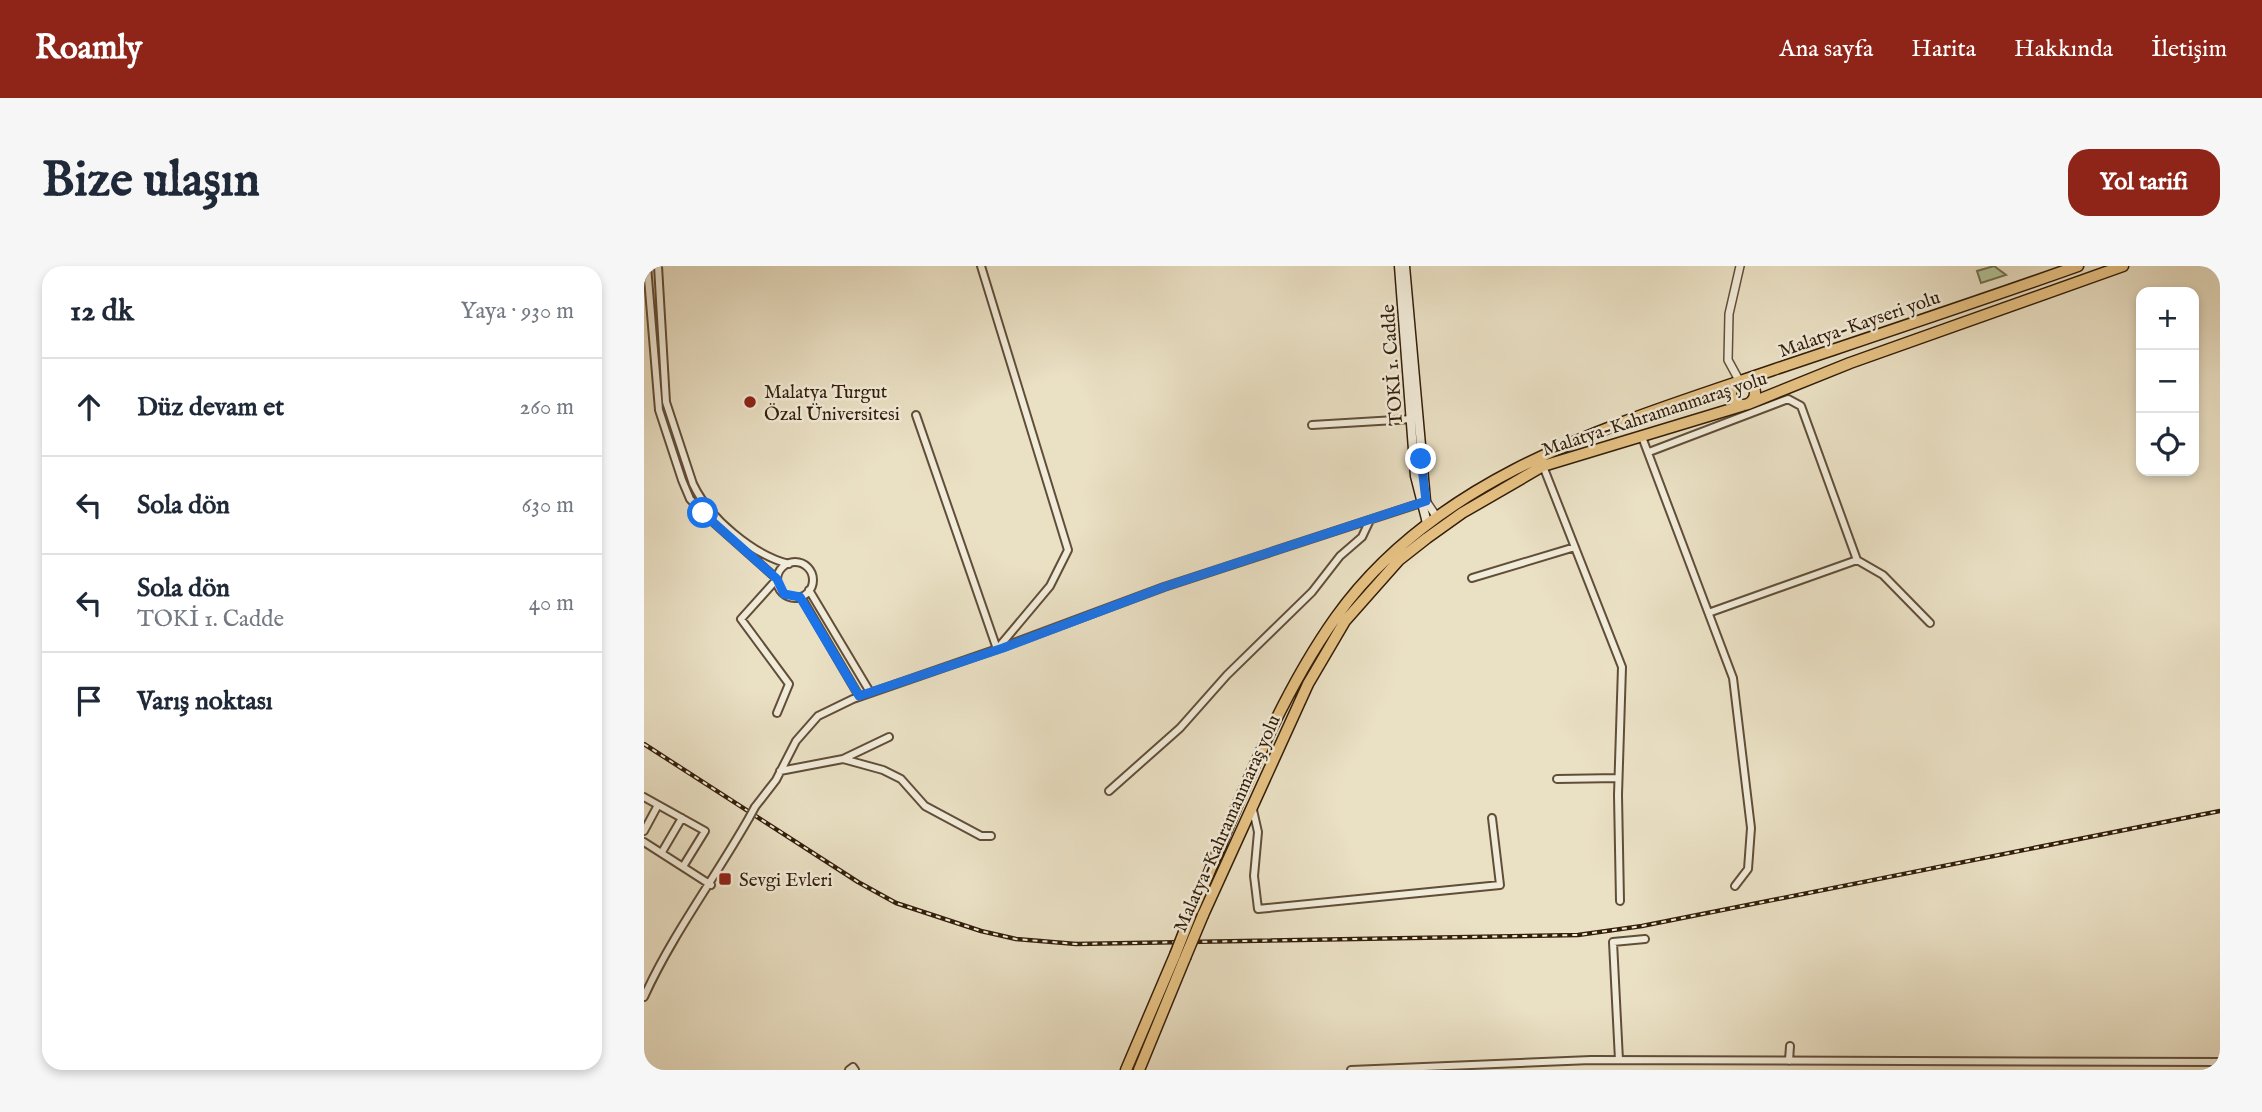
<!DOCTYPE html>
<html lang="tr">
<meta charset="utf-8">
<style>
body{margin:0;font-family:"IM FELL English",serif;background:#f6f6f7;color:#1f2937}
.controls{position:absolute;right:21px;top:21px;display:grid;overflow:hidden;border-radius:14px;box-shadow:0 4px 10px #0003}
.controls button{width:63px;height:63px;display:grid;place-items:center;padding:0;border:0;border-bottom:2px solid #e0e1e3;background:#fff;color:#1f2937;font:35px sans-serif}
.stop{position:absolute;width:21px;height:21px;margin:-16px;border:5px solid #1a73e8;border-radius:50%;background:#fff}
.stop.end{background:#1a73e8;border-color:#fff;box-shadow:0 2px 7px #0008}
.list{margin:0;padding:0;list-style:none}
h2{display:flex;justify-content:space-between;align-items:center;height:91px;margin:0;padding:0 28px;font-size:30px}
h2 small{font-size:23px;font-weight:400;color:#747a83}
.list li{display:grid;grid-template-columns:46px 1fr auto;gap:21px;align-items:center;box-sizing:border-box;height:98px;padding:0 28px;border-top:2px solid #e0e1e3}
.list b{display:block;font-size:26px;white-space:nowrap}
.list p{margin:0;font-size:23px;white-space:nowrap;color:#747a83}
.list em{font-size:23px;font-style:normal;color:#747a83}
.icon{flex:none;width:38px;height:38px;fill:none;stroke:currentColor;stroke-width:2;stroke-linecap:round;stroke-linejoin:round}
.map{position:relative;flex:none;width:1576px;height:804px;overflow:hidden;border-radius:21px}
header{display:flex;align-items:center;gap:42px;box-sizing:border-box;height:98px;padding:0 35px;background:#8f2418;color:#fff}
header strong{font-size:33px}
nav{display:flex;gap:38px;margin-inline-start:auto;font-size:24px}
.intro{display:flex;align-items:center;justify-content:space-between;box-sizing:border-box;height:168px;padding:0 42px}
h1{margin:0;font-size:49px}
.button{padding:18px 32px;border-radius:21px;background:#8f2418;color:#fff;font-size:24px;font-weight:700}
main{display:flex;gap:42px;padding:0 42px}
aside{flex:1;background:#fff;border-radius:21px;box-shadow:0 4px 10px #0003}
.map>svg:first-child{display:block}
</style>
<header>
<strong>Roamly</strong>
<nav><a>Ana sayfa</a><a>Harita</a><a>Hakkında</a><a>İletişim</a></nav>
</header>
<div class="intro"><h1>Bize ulaşın</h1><a class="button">Yol tarifi</a></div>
<main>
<aside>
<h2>12 dk<small>Yaya · 930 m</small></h2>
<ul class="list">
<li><svg class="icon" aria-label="ahead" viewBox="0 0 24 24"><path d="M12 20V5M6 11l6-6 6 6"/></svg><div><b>Düz devam et</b></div><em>260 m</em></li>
<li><svg class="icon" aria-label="left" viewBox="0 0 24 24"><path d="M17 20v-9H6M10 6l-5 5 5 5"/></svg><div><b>Sola dön</b></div><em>630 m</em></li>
<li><svg class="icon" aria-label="left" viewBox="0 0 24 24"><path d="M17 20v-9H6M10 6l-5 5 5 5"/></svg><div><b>Sola dön</b><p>TOKİ 1. Cadde</p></div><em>40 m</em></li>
<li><svg class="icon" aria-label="arrive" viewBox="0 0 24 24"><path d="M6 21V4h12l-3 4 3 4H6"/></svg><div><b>Varış noktası</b></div></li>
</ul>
</aside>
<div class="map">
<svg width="1576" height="804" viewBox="0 0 1576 804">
<rect width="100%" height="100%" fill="#eae0c4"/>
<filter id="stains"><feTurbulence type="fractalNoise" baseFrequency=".00286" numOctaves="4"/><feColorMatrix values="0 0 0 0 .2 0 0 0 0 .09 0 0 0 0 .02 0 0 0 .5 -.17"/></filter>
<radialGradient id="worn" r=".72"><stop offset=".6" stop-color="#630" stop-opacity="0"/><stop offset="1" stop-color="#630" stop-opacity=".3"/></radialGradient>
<path fill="#b2c397" stroke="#727050" stroke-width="2" d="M1350,0L1362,9L1337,17L1333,5Z"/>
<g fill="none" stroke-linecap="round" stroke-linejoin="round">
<g stroke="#614e38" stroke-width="10">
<path id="minor" d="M3,0L15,144L38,214L46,233L59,247L133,313L97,353L145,418L133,447
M14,0L22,136L49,218C65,252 109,289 145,298
M337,0L424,284L406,320L354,382
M272,149L353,383
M668,159L768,153
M998,171L1089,412L1107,562L1104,603L1091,620
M1005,186L1144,133L1157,140L1213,294L1067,346
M899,200L978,401L974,529L976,635
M1213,294L1239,309L1286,357
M133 314a18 18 0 1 1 36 0a18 18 0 1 1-36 0Z
M828,312L931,281
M165,324L226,426
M157,331L215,430
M199,493L239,504L257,513L281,540L337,570H347
M136,505L199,493L245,471
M913,513L974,512
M465,525L536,462L583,409L668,326L696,290L718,271L726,254
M0,531L61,565L40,599
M111,541L132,514L152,475L174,450L209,433L359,381L520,321L780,236
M609,544L614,566L610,610L614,643L856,619L848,552
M0,565L14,539
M0,576L67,619
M18,586L38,552
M0,731C28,669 71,612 105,552
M975,794L969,676L1001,673
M1145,795L1146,780
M205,804L209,801L211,804
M707,804L947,794L1576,796"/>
</g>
<g stroke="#614e38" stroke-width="10">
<path id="tertiary" d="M1096,116L1084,94L1085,48L1096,0
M782,235L792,250"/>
</g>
<g stroke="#331e0a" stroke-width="11">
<path id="secondary" d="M755,0L771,210L783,257
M761,0L782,235"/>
</g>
<g stroke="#331e0a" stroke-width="13">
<path id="trunk" d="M1087 127a12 12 0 1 1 24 0a12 12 0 1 1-24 0Z
M559,649L664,418L701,355L755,294L783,272L818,247L899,200L1104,138L1206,97L1479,0
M546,651C590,551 628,441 692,351C794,208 971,158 1129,104C1230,70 1333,36 1434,0
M482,804L531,689
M495,804L541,692"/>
</g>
<use href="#minor" stroke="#f1ebd9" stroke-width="6"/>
<use href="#tertiary" stroke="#f1ebd9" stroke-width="7"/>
<use href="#secondary" stroke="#f1ebd9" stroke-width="8"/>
<use href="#trunk" stroke="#e5c082" stroke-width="10"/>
<g stroke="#331e0a" stroke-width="4.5">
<path id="rail" d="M0,478L214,616L252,637L337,665L372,673L432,678L934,669L998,660L1576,545"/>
</g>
<use href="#rail" stroke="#f1ebd9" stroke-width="2" stroke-dasharray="5" stroke-linecap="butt"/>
<g stroke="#614e38" stroke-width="10" stroke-linecap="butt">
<path id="minor-bridge" d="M105,552L111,541"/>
</g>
<g stroke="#331e0a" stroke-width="13" stroke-linecap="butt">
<path id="trunk-bridge" d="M531,689L546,651
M541,692L559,649"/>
</g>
<use href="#minor-bridge" stroke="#f1ebd9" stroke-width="6"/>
<use href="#trunk-bridge" stroke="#e5c082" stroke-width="10"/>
</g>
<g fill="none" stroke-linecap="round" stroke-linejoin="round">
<path stroke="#1a73e8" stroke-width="9" d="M59,247L133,313L140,328L156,331L215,430L359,382L520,321L782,235L777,193"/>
</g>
<g fill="#8f2418" stroke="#f1ebd9" stroke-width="2.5">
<circle cx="106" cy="136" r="7"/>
<rect x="74" y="606" width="14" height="14" rx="3.5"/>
</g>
<g text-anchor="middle" stroke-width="5" stroke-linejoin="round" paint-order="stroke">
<g font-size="19" fill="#331e0a" stroke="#f1ebd9">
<text transform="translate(1215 57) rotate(-19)" y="7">Malatya-Kayseri yolu</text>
<text transform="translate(747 99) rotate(-94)" y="7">TOKİ 1. Cadde</text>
<text transform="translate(1010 147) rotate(-18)" y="7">Malatya-Kahramanmaraş yolu</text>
<text transform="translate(582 557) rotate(-66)" y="7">Malatya-Kahramanmaraş yolu</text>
</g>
<g font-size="19" fill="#331e0a" stroke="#f1ebd9" text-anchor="start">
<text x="120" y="132">Malatya Turgut<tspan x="120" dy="22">Özal Üniversitesi</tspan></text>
<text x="95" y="620">Sevgi Evleri</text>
</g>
</g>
<rect width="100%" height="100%" filter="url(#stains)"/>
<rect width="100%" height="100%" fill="url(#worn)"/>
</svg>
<div class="controls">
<button>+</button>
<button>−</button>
<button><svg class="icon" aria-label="locate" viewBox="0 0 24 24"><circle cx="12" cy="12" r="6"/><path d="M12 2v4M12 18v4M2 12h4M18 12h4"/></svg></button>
</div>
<div class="stop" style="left:59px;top:247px"></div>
<div class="stop end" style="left:777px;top:193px"></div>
</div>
</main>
